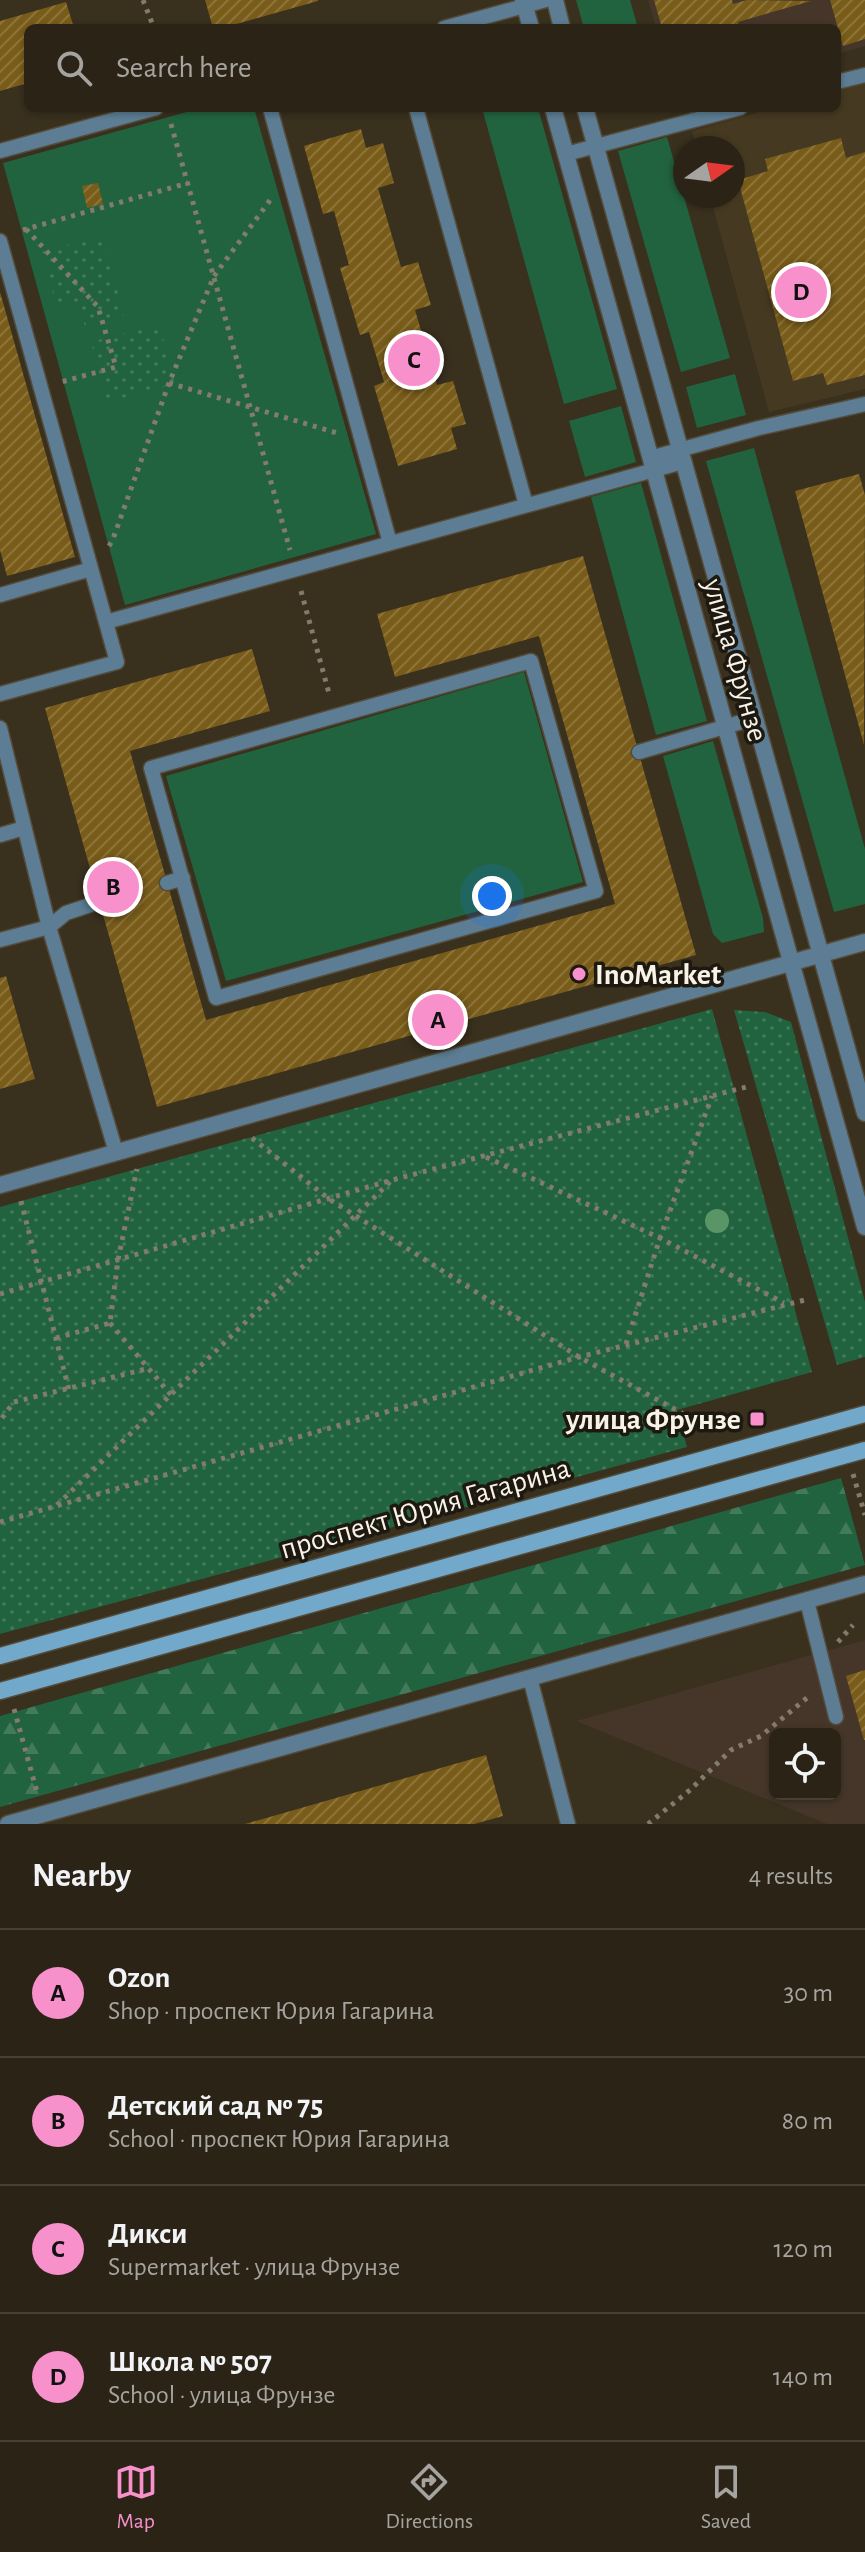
<!DOCTYPE html>
<meta charset="utf-8">
<style>
body{margin:0;font-family:"Alegreya Sans",sans-serif;background:#373023;color:#f1f3f6}
.controls{position:absolute;right:24px;bottom:24px;display:grid;overflow:hidden;border-radius:12px;box-shadow:0 2px 6px #0004}
.controls button{width:72px;height:72px;display:grid;place-items:center;padding:0;border:0;border-bottom:2px solid #474135;background:#2b2416;color:#f1f3f6;font:40px sans-serif}
.compass{position:absolute;left:673px;top:136px;width:72px;height:72px;border-radius:50%;background:#2b2416;box-shadow:0 2px 6px #0004;rotate:76deg}
.you{position:absolute;left:492px;top:896px;width:28px;height:28px;margin:-20px;border:6px solid #fff;border-radius:50%;background:#1a73e8;box-shadow:0 0 0 12px #1a73e833}
.badge{display:grid;place-items:center;width:52px;height:52px;border-radius:50%;background:#f890cb;color:#111;font-size:26px;font-weight:700}
.pin{position:absolute;translate:-50% -50%;border:4px solid #fff;box-shadow:0 2px 8px #0006}
.list{margin:0;padding:0;list-style:none}
h2{display:flex;justify-content:space-between;align-items:center;height:104px;margin:0;padding:0 32px;font-size:34px}
h2 small{font-size:26px;font-weight:400;color:#a6a4a1}
.list li{display:grid;grid-template-columns:52px 1fr auto;gap:24px;align-items:center;box-sizing:border-box;height:128px;padding:0 32px;border-top:2px solid #474135}
.list b{display:block;font-size:30px;white-space:nowrap}
.list p{margin:0;font-size:26px;white-space:nowrap;color:#a6a4a1}
.list em{font-size:26px;font-style:normal;color:#a6a4a1}
.icon{flex:none;width:44px;height:44px;fill:none;stroke:currentColor;stroke-width:2;stroke-linecap:round;stroke-linejoin:round}
.map{position:relative;flex:none;width:865px;height:1824px;overflow:hidden}
.search{position:absolute;background:#2b2416;box-shadow:0 2px 6px #0004;left:24px;right:24px;top:24px;height:88px;display:flex;align-items:center;gap:20px;box-sizing:border-box;padding:0 28px;border-radius:12px;color:#a6a4a1;font-size:30px}
.sheet{height:616px;background:#2b2416}
nav{display:flex;justify-content:space-around;align-items:center;box-sizing:border-box;height:112px;border-top:2px solid #474135;background:#2b2416;font-size:22px;color:#a6a4a1}
nav a{display:grid;justify-items:center;gap:4px}
nav .on{color:#f890cb}
.map>svg:first-child{display:block}
</style>
<div class="map">
<svg width="865" height="1824" viewBox="0 0 865 1824">
<defs>
<pattern id="forest-firs" width="22" height="20" patternUnits="userSpaceOnUse" patternTransform="scale(2)"><rect width="22" height="20" fill="#22633f"/><path d="M5 1l3.5 6h-7zM16 11l3.5 6h-7z" fill="#437a5b"/></pattern>
<pattern id="park-dots" width="8" height="8" patternUnits="userSpaceOnUse" patternTransform="scale(2)"><rect width="8" height="8" fill="#22633f"/><path d="M2 2h.1M6 6h.1" fill="none" stroke="#437a5b" stroke-width="1.8" stroke-linecap="round"/></pattern>
<pattern id="building-hatch" width="6" height="6" patternUnits="userSpaceOnUse" patternTransform="scale(2)"><rect width="6" height="6" fill="#795c19"/><path d="M-1 1l2-2M0 6l6-6M5 7l2-2" fill="none" stroke="#8d743a"/></pattern>
</defs>
<rect width="100%" height="100%" fill="#39301e"/>
<path fill="#453629" fill-rule="evenodd" d="M648,0H865V46L837,54V28H656Z
M865,1640V1824H827L576,1721ZM775,1734H835V1794H775Z"/>
<path fill="#453921" d="M865,82V389L769,412L710,196H733V148H697L692,131L774,108H837V90Z"/>
<path fill="#22633f" d="M576,0H630L638,28H584Z
M201,108H254L376,534L125,605L3,163Z
M482,108H538L617,389L564,404Z
M667,137L730,358L681,372L618,151Z
M735,374L746,415L697,428L686,387Z
M621,406L636,462L585,477L569,421Z
M754,448L865,849V904L834,912L706,461Z
M641,483L707,721L656,735L591,497Z
M524,672L583,882L226,981L166,776Z
M713,741L763,918L764,932L722,943L713,934L663,756Z"/>
<path fill="url(#forest-firs)" d="M841,1478L865,1565L0,1807V1716Z"/>
<path fill="url(#park-dots)" d="M102,236L124,315L85,326L78,302L57,307L42,252Z
M159,324L175,384L107,402L91,342Z
M712,1009L812,1372L677,1410L687,1447L0,1634V1207Z
M734,1010L765,1012L791,1022L865,1302V1357L837,1365Z"/>
<path fill="url(#building-hatch)" d="M205,0H318V1L222,28H213Z
M654,0H732L733,4L747,0L811,1L738,22L740,28H662Z
M830,0H865V39L843,46Z
M66,2L74,28H28V83L0,91V21Z
M361,129L366,148L383,143L394,183L378,188L401,267L418,262L431,305L415,310L437,385L453,381L466,424L451,428L457,449L398,466L374,386L384,382L369,332L360,335L340,268L349,265L334,211L323,214L304,146Z
M841,138L846,158L865,152V375L827,385L823,373L793,381L738,180L768,171L765,159Z
M98,183L103,204L87,208L82,186Z
M0,292L75,557L7,576L0,550Z
M859,474L865,495L864,745L795,491Z
M583,556L696,955L157,1107L45,708L252,649L270,711L130,751L206,1020L615,904L539,636L395,677L377,614Z
M6,976L35,1079L0,1089V978Z
M865,1670V1740H864L846,1676Z
M486,1755L503,1816L474,1824H245Z"/>
<g fill="none" stroke-linecap="round" stroke-linejoin="round">
<g stroke="#544b3a" stroke-width="17">
<path id="service" d="M444,28L546,0
M837,82L865,75
M270,108L390,543
M416,108L526,505
M0,151L156,108
M566,154L740,108
M0,241L117,662L0,694
M650,458L759,428L865,404
M0,595L91,569
M106,622L683,462
M531,661L596,891L216,998L151,768Z
M0,728L49,927L116,1152
M639,752L755,718
M0,835L24,828
M167,883L183,878
M0,940L49,927L66,913L99,902
M807,1601L836,1717
M530,1678L568,1824"/>
</g>
<g stroke="#544b3a" stroke-width="19">
<path id="minor" d="M0,1185L865,942
M8,1824L865,1584"/>
</g>
<g stroke="#544b3a" stroke-width="19">
<path id="tertiary" d="M523,0L531,28
M555,0L562,28
M553,108L865,1227
M585,108L865,1113"/>
</g>
<g stroke="#544b3a" stroke-width="19">
<path id="secondary" d="M0,1656L865,1414
M0,1691L865,1450"/>
</g>
<path stroke="#837b6c" stroke-width="5" stroke-dasharray="4 6" stroke-linecap="butt" d="M143,0L154,28
M171,124L290,550
M26,229L98,307L116,367L61,382
M23,230L188,183
M169,383L337,433
M109,546L113,539L169,383L214,276L271,199
M301,591L330,697
M252,1138L329,1199L579,1357L700,1423
M486,1157L660,1238L784,1303
M21,1201L69,1390
M0,1294L392,1180L746,1087
M110,1323L171,1395
M56,1338L110,1323L118,1260L137,1169
M626,1344L660,1238L712,1096
M2,1418L14,1402L150,1368
M853,1474L865,1515
M57,1505L392,1180
M0,1522L579,1357L805,1300
M838,1642L853,1625
M14,1709L37,1792
M648,1824L690,1790L731,1750L761,1736L808,1697"/>
<use href="#service" stroke="#5c7d93" stroke-width="14"/>
<use href="#minor" stroke="#5c7d93" stroke-width="16"/>
<use href="#tertiary" stroke="#5c7d93" stroke-width="16"/>
<use href="#secondary" stroke="#72a8ca" stroke-width="16"/>
</g>
<circle fill="#5a9568" cx="717" cy="1221" r="12"/>
<g fill="#f890cb" stroke="#1d1911" stroke-width="3">
<circle cx="579" cy="974" r="8"/>
<rect x="749" y="1411" width="16" height="16" rx="4"/>
</g>
<g text-anchor="middle" stroke-width="7" stroke-linejoin="round" paint-order="stroke">
<g font-size="30" fill="#f8f2e7" stroke="#1d1911">
<text transform="translate(736 660) rotate(74)" y="10">улица Фрунзе</text>
<text transform="translate(425 1508) rotate(-16)" y="10">проспект Юрия Гагарина</text>
</g>
<g font-size="30" font-weight="bold" fill="#f8f2e7" stroke="#1d1911" text-anchor="start">
<text x="595" y="984">InoMarket</text>
<text x="741" y="1429" text-anchor="end">улица Фрунзе</text>
</g>
</g>
</svg>
<div class="controls">
<button><svg class="icon" aria-label="locate" viewBox="0 0 24 24"><circle cx="12" cy="12" r="6"/><path d="M12 2v4M12 18v4M2 12h4M18 12h4"/></svg></button>
</div>
<svg class="compass" viewBox="-18 -18 36 36"><path d="M0-13l5 13h-10z" fill="#e53935"/><path d="M0 13l5-13h-10z" fill="#a6a4a1"/></svg>
<div class="you"></div>
<div class="pin badge" style="left:438px;top:1020px">A</div>
<div class="pin badge" style="left:113px;top:887px">B</div>
<div class="pin badge" style="left:414px;top:360px">C</div>
<div class="pin badge" style="left:801px;top:292px">D</div>
<div class="search"><svg class="icon" aria-label="search" viewBox="0 0 24 24"><circle cx="10" cy="10" r="6"/><path d="M15 15l6 6"/></svg>Search here</div>
</div>
<section class="sheet">
<h2>Nearby<small>4 results</small></h2>
<ul class="list">
<li><span class="badge">A</span><div><b>Ozon</b><p>Shop · проспект Юрия Гагарина</p></div><em>30 m</em></li>
<li><span class="badge">B</span><div><b>Детский сад № 75</b><p>School · проспект Юрия Гагарина</p></div><em>80 m</em></li>
<li><span class="badge">C</span><div><b>Дикси</b><p>Supermarket · улица Фрунзе</p></div><em>120 m</em></li>
<li><span class="badge">D</span><div><b>Школа № 507</b><p>School · улица Фрунзе</p></div><em>140 m</em></li>
</ul>
</section>
<nav>
<a class="on"><svg class="icon" aria-label="map" viewBox="0 0 24 24"><path d="M3 6l6-2 6 2 6-2v14l-6 2-6-2-6 2zM9 4v14M15 6v14"/></svg>Map</a>
<a><svg class="icon" aria-label="directions" viewBox="0 0 24 24"><path d="M12 3l9 9-9 9-9-9zM9 14v-3h6M13 9l2 2-2 2"/></svg>Directions</a>
<a><svg class="icon" aria-label="saved" viewBox="0 0 24 24"><path d="M7 4h10v16l-5-4-5 4z"/></svg>Saved</a>
</nav>
